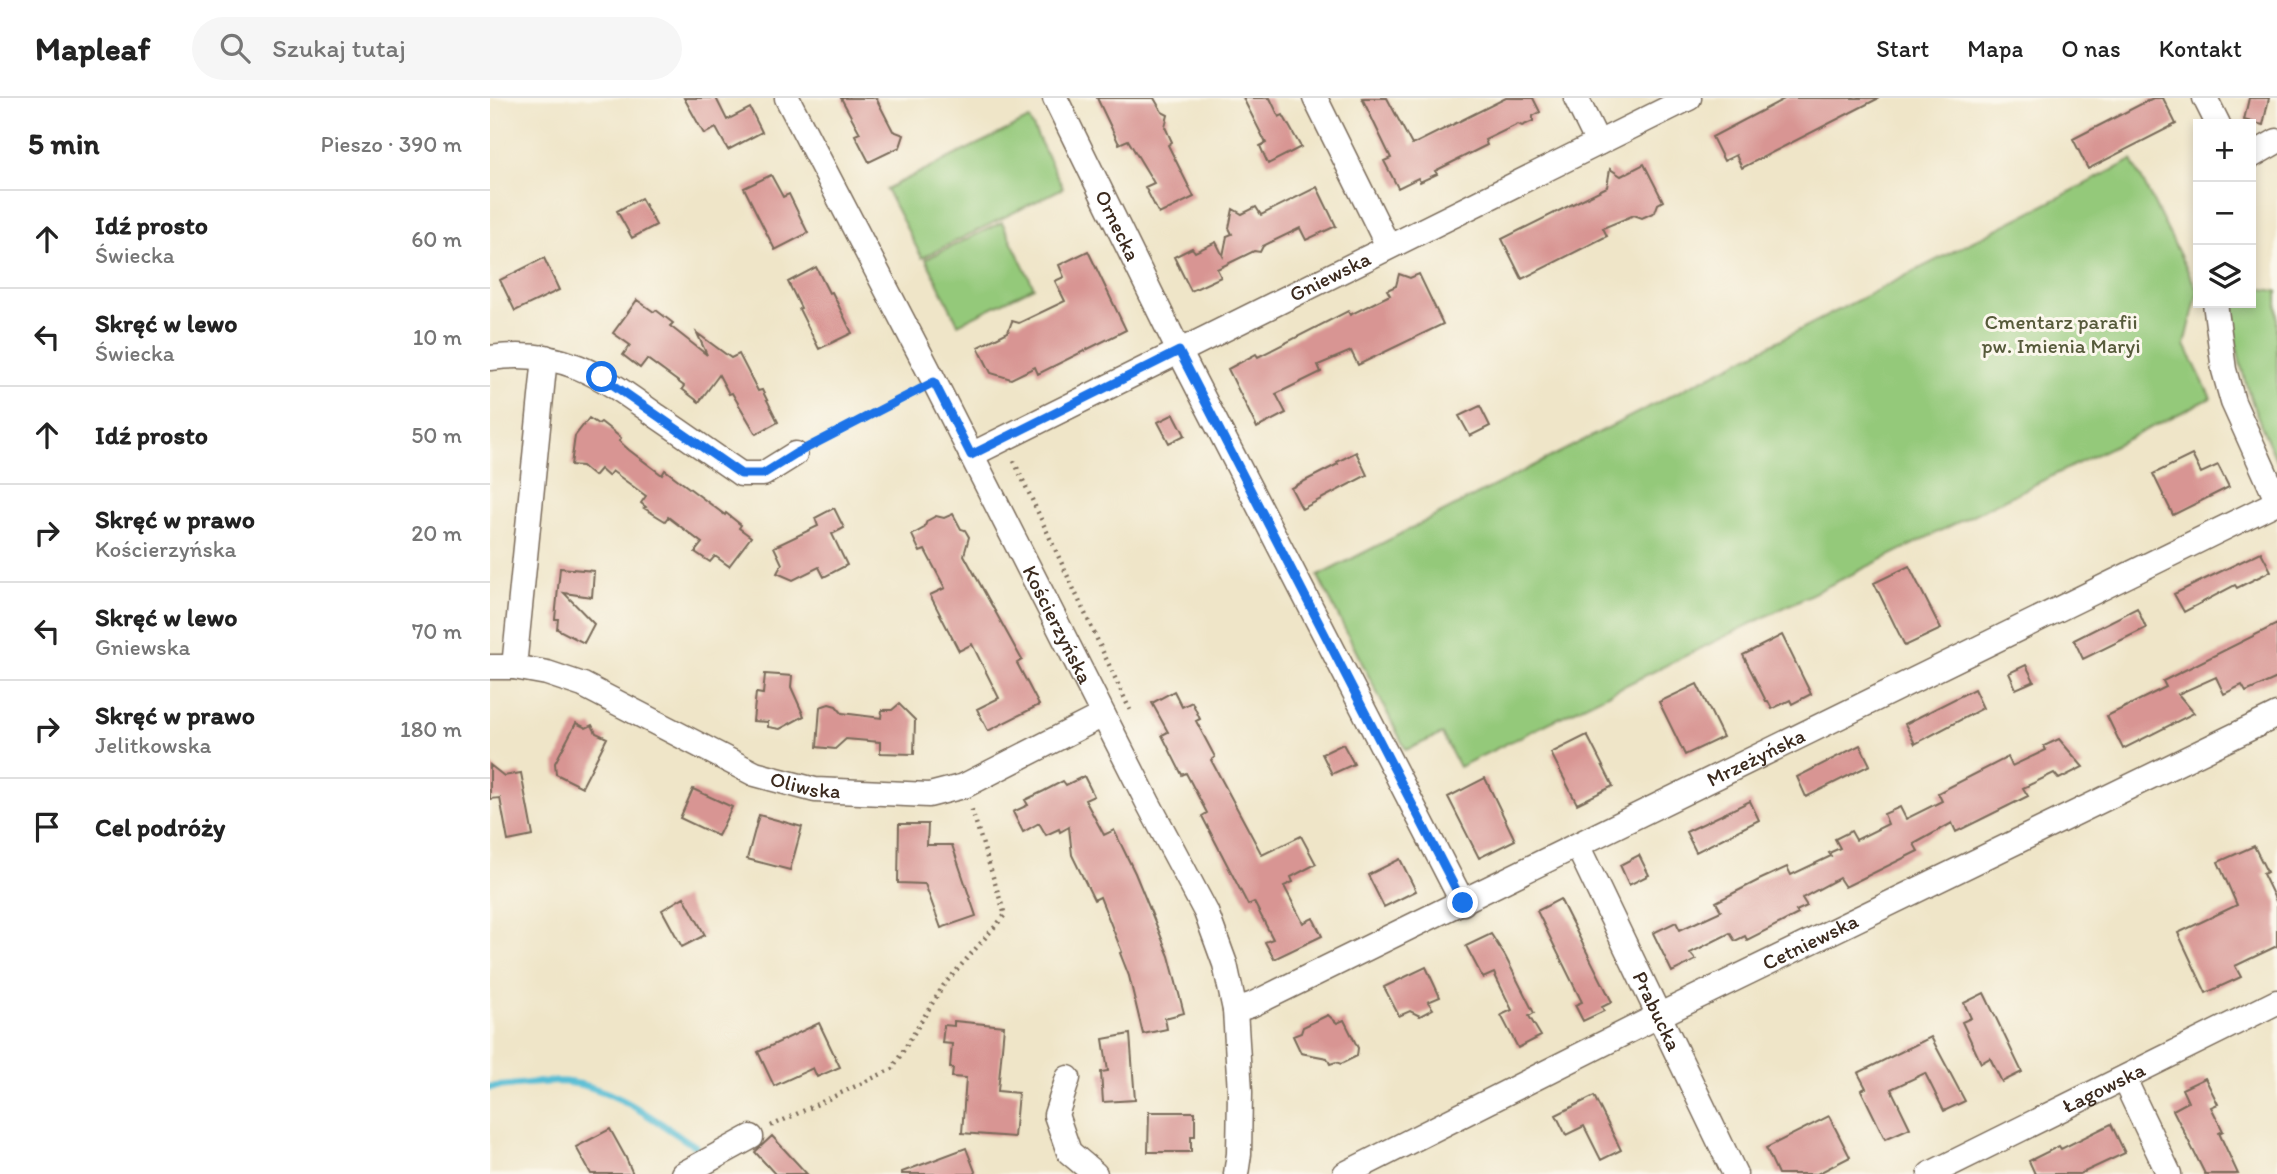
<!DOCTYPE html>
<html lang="pl">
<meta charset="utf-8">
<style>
body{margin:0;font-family:Itim,sans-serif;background:#f6f6f6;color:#222}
.controls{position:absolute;right:21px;top:21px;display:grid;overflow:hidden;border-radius:0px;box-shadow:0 4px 10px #0003}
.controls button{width:63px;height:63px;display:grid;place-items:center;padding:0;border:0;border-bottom:2px solid #e0e0e0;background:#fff;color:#222;font:35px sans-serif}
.stop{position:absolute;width:21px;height:21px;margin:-16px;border:5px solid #1a73e8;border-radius:50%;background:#fff}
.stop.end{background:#1a73e8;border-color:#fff;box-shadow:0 2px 7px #0008}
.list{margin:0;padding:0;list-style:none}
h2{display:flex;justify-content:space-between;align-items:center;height:91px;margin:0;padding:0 28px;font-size:30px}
h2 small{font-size:23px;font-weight:400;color:#767676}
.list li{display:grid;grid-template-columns:46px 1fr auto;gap:21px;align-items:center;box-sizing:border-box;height:98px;padding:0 28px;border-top:2px solid #e0e0e0}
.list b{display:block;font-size:26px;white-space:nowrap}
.list p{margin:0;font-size:23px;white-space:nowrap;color:#767676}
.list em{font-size:23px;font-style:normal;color:#767676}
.icon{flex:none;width:38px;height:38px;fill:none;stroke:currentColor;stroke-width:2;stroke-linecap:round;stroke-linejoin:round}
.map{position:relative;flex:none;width:1787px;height:1076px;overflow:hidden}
header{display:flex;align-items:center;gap:42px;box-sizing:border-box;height:98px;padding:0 35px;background:#fff;border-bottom:2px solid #e0e0e0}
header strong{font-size:33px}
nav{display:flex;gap:38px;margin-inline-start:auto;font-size:24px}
.search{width:490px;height:63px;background:#f6f6f6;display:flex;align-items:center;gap:18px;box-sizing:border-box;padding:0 24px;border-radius:38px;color:#767676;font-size:26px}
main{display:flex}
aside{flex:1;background:#fff}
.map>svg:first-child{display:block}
</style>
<header>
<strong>Mapleaf</strong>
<div class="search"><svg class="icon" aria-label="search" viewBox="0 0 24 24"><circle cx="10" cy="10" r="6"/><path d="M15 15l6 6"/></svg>Szukaj tutaj</div>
<nav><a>Start</a><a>Mapa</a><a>O nas</a><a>Kontakt</a></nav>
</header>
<main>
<aside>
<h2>5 min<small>Pieszo · 390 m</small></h2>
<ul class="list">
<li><svg class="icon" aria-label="ahead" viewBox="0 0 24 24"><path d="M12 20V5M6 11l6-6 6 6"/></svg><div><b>Idź prosto</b><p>Świecka</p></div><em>60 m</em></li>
<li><svg class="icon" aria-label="left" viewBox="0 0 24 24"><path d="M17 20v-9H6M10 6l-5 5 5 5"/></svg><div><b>Skręć w lewo</b><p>Świecka</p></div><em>10 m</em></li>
<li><svg class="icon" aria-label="ahead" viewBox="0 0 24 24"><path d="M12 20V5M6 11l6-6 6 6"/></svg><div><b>Idź prosto</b></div><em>50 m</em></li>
<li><svg class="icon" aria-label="right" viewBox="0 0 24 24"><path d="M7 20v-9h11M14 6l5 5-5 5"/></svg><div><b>Skręć w prawo</b><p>Kościerzyńska</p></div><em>20 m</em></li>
<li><svg class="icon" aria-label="left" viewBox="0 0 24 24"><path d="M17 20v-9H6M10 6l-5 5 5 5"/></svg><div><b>Skręć w lewo</b><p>Gniewska</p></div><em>70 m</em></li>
<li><svg class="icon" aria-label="right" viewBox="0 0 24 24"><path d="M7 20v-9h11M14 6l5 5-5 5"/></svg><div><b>Skręć w prawo</b><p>Jelitkowska</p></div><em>180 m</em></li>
<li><svg class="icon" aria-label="arrive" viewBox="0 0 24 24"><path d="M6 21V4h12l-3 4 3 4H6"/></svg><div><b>Cel podróży</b></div></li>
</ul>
</aside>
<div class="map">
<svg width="1787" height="1076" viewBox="0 0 1787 1076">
<rect width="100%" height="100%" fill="#fbf7ec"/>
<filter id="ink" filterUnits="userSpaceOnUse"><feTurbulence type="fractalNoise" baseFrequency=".0143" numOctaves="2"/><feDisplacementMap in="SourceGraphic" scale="14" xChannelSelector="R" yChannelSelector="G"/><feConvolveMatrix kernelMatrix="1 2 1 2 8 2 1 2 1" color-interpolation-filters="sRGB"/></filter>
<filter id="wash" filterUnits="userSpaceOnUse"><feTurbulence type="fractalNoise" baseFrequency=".00686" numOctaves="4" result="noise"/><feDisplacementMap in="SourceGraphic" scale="28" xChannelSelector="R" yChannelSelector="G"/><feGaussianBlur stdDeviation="1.57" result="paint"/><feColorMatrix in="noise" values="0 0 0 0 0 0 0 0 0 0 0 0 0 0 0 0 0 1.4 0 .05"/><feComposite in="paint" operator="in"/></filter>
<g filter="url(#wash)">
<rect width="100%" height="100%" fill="#efe5c8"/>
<path fill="#94c97a" stroke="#687a4c" stroke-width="2" d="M539,21L573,90L432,160L396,91Z
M1642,62L1708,193L1695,247L1721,300L969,669L952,636L916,652L828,478Z
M512,124L544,189L468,226L436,161Z
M1761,189L1787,193V364C1763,311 1744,264 1742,205H1761Z"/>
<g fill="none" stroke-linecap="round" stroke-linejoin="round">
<path stroke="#56bdd4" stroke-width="7" d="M0,989C25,988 51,982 75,984C125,989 165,1023 205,1048"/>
</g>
<g id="blocks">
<path fill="#d89593" d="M194,0H226L237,22L260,10L272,34L238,52L226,30L214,36Z
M351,0H386L403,33L414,37L410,49L379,64L365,37L370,35Z
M607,0H664L672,14L678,17L675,29L682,44L678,47L704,99L669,116L655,89L664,85L638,42L629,46Z
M753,0H780L789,19L793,17L811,49L778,66L770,48L776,45Z
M872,0H897L922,47L1016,0H1043L1050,14L1043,18V23L1032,28L1028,26L995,42L997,47L945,73L947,76L930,84L928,80L908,90L894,63L901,60Z
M1296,0H1389L1252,70L1246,57L1234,63L1222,39Z
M1663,0H1673L1686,26L1598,71L1583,41Z
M1759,0H1779L1773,27L1754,22Z
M1154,66L1173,103L1168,106L1165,114L1152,120L1144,117L1113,130L1117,138L1032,181L1012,141L1117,89L1120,71L1131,78Z
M281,77L293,99L299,96L318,135L285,152L254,90Z
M827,89L846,128L816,142L810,130L773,148L770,154L764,153L727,171L731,179L701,193L684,159L702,150L705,154L726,144L733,158L737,138L742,136L739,130L743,111L752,116L766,109L771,117Z
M151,100L166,127L142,140L127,113Z
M598,153L636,232L548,276L545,269L521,281L501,275L488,249L518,234L522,223L529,225L575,203L565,183L574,179L569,167Z
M54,160L69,192L25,213L10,182Z
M326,169L339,195L342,194L362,235L329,251L309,211L311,210L298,184Z
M909,176L920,180L929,176L953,226L868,267L861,253L828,267L831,274L786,296L796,315L767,330L738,271L766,256L768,259L858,213L860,217L900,197L897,192L906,188Z
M147,202L164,214L166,212L183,225L180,228L217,257L207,235L241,260L249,256L268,293L272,292L288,324L266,336L242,295L239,296L229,277L209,304L192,291L194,288L157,261L150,270L133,257L140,247L123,235Z
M990,308L1000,328L980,338L969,318Z
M684,316L695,337L679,345L668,324Z
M99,320L108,326L111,324L120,331L131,340L129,343L139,352L172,377L175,372L235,417L236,415L251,427L249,430L261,439L239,468L225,458L220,464L205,454L212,445L178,419L175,423L154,410L156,409L151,405L156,398L122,373L118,378L110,371L104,378L92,368L81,367L85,338Z
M866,354L877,377L812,411L801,390L848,366L847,364Z
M1702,357L1711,375L1728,367L1739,389L1683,417L1663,376Z
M344,410L354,430L342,436L357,467L334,479L329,469L303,482L287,475L292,466L284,449L328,428L325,420Z
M463,416L471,431L475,432L479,439L474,457L532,562L527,565L549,607L498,633L487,611L509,600L482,546L469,553L440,497L455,490L435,452L430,454L422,437L434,430L437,423L446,418L454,420Z
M1771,454L1781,473L1747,490L1745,487L1694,514L1684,496Z
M1419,468L1451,531L1415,548L1384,485Z
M70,470L104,473L102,499L74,495L104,526L94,545L67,531L68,521H65Z
M1647,510L1656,530L1593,561L1584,542Z
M1787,526V580L1756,594L1752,587L1734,596L1726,579L1688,596L1704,615L1633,651L1617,618L1676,589L1673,583Z
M1292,537L1321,596L1302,606L1300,602L1282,611L1278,603H1276L1253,557Z
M1536,567L1544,583L1526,591L1519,575Z
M275,576L302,578L301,589L314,618L290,631L278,629V624L263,623L266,595L273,596Z
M1207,586L1233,639L1195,657L1169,604Z
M1484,591L1493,610L1425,646L1415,626Z
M684,593L692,609L702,604L710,621L706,623L725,659L721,662L772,757L811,738L826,766L801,779L803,784L794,788L813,825L823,820L832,838L784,861L775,844L783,841L764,804L758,807L712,718L717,715L696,675L692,677L672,637L678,634L662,605Z
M339,606L346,608L352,615L391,620L392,612H402L409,606L425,622L424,656L390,655V644L356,641L345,651L327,649L330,609Z
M86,625L96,630L102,627L106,635L117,640L92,689L66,676L65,665Z
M1097,637L1123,688L1087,706L1061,655Z
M1569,641L1593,669L1569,681L1564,675L1533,690L1538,698L1466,734L1462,725L1424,746L1428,753L1355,789L1349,780L1312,800L1317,808L1306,813L1308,816L1257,842L1255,838L1245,843L1240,835L1200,855L1206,862L1182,874L1163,835L1186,824L1190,832L1231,813L1226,804L1269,782L1297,769L1301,777L1341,758L1339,755L1350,750L1345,741L1361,733L1366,742L1398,726L1394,716L1410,709L1416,721L1452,703L1448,695L1518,659L1522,668L1556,652L1554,648Z
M853,646L864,666L842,676L832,656Z
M1370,647L1380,667L1316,699L1307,679Z
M0,667L14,678L31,675L43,738L18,743L10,700L0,701Z
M594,678L604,698L595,702L614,737L624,732L645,775L679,858L694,915L675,920L677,931L653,936L639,878L630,855L632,854L610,799L604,802L582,757L579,729L570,734L569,731L556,737L549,725L533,734L523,714L538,707L535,702L554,693L573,683L576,687Z
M995,680L1025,742L989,760L958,699Z
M203,691L242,709L228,738L190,720Z
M1260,703L1269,722L1206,754L1196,734Z
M269,717L312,729L300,772L257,761Z
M409,726H438L437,747H462L486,818L451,830L435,786L408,785Z
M1764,748L1777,774L1773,776L1787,805V848L1745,868L1751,879L1716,895L1688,835L1747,807L1728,764Z
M1149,757L1159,777L1139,787L1130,767Z
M910,761L926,793L894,809L878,777Z
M194,799L215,837L192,849L172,812Z
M1070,801L1122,904L1112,909L1114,913L1093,923L1085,907L1092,904L1047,813Z
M1001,836L1015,858L1044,915L1039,918L1051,938L1028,950L1011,917L1022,912L1004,875L993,880L976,848Z
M936,869L950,899L938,904L943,911L930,918L920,913L909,918L894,889Z
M1494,895L1532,974L1512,984L1500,960L1491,965L1472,924L1481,920L1474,905Z
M838,917L847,925L854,922L868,950L867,958L851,966L846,964L840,966L837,960L811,955L803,938L811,935L813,929Z
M464,923L514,928L508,993L528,995L524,1039L472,1035L476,980L462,979L463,970H460L462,946L452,945L454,927L464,928Z
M329,925L350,969L327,979L323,970L284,988L268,954Z
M640,936L645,1002L613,1004L611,974L618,973L613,941Z
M1441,939L1475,1003L1454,1013L1435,975L1401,991L1420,1030L1395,1041L1371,992L1376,990L1368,975Z
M1715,980L1728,1006L1721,1009L1733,1033L1729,1035L1748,1076H1715L1683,1012L1698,1004L1692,991Z
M1104,998L1131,1052L1111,1062L1094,1028L1076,1037L1066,1017Z
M659,1014H705V1038H701V1054H658Z
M1339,1018L1360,1059L1327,1076H1288L1276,1050Z
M1621,1026L1635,1055L1590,1076H1545L1539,1063L1569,1048L1571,1051Z
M120,1031L136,1060L143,1076H101L86,1049Z
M282,1038L317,1076H285L265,1054Z
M476,1050L486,1076H412V1074Z"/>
</g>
</g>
<g filter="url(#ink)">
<use href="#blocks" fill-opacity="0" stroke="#7a6b5a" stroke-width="2"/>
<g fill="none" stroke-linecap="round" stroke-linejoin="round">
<g stroke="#7a6b5a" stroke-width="27">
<g id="minor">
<path id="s1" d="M297,0L441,277L658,705L716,814L735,866L745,912L750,994L749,1056L746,1076"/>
<path id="s2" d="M565,0L689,253L973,805"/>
<path d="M825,0L898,148"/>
<path d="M1086,0L1108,45"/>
<path d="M1715,0L1728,26"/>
<path d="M1761,58L1787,43"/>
<path d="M1725,205L1734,272L1743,304L1787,402"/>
<path d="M0,260C74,250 110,277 167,318C195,337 223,357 251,376H273L305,356"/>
<path id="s3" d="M481,357L1199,0"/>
<path id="s4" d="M0,569H24L57,575L93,587L265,676L325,692L439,697L474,688L613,617"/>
<path d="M24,569L55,259"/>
<path id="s5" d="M1088,749L1245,1076"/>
<path id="s6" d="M745,912L761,907L1787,404"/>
<path d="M578,980L566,1017L579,1054L605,1076"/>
<path d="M1634,981L1679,1076"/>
<path d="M193,1076L261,1039"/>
<path id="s7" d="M855,1076L1168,918L1787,617"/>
<path id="s8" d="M1440,1076L1787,904"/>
</g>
</g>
<path stroke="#7a6b5a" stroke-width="4.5" stroke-dasharray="2 5" stroke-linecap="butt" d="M324,346L426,294
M524,363L640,612
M281,1028L402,971L453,888L515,817L481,709"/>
<use href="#minor" stroke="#fff" stroke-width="24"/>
</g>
</g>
<g fill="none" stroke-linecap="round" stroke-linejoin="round" filter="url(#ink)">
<path stroke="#1a73e8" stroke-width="9" d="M112,279L251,376H273L305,356L444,284L481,357L689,253L973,805"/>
</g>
<g text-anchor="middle" stroke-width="6" stroke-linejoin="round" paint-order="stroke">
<g font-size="21" fill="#3b2a1e" stroke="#fbf7ec">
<text dy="7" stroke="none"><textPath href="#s2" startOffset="142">Ornecka</textPath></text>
<text dy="7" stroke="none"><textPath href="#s3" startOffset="401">Gniewska</textPath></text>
<text dy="7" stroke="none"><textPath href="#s1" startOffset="592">Kościerzyńska</textPath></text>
<text dy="7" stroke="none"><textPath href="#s6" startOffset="579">Mrzeżyńska</textPath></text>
<text dy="7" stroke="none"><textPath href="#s4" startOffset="341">Oliwska</textPath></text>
<text dy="7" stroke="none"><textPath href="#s7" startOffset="520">Cetniewska</textPath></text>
<text dy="7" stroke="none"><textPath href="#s5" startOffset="182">Prabucka</textPath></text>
<text dy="7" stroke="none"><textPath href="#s8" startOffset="194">Łagowska</textPath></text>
</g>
<g font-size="21" fill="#565a3a" stroke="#fbf7ec">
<text x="1571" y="231">Cmentarz parafii<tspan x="1571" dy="24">pw. Imienia Maryi</tspan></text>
</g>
</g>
</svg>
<div class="controls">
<button>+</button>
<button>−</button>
<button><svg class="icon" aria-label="layers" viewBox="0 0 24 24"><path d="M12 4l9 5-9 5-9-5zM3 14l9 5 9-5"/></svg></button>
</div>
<div class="stop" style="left:112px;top:279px"></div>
<div class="stop end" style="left:973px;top:805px"></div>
</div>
</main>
